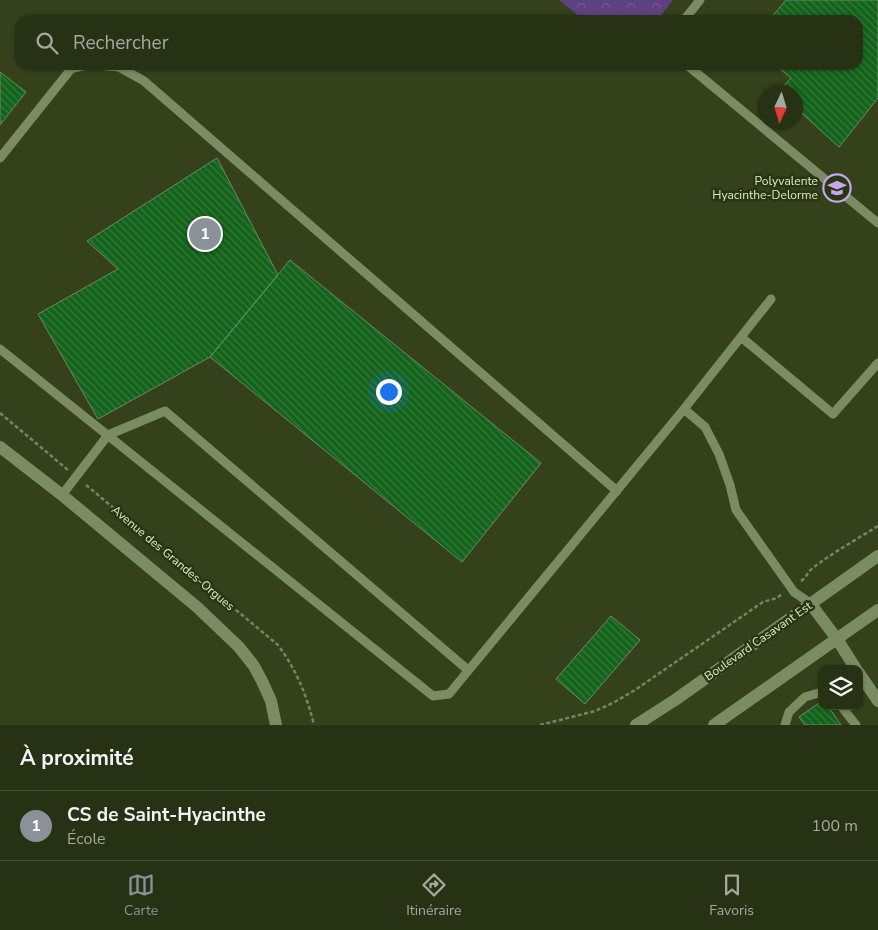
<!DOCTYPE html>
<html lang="fr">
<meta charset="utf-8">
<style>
body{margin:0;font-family:"Nunito Sans",sans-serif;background:#333d22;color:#f1f3f6}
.controls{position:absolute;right:15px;bottom:15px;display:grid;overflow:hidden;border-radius:10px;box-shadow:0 1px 4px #0004}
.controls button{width:45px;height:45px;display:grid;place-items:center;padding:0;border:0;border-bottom:1px solid #434c34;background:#273114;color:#f1f3f6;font:25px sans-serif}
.compass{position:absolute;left:758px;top:85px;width:45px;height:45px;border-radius:50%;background:#273114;box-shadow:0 1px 4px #0004;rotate:184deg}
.you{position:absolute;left:388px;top:391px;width:18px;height:18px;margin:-12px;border:4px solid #fff;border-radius:50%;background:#1a73e8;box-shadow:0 0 0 8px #1a73e833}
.badge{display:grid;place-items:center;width:32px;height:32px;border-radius:50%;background:#8c9099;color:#fff;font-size:16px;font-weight:700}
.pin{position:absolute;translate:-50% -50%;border:2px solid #fff;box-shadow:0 1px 5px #0006}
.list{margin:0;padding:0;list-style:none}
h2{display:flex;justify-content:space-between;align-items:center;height:65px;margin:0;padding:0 20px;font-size:21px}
h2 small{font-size:16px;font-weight:400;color:#a4a9a0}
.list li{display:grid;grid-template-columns:32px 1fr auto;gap:15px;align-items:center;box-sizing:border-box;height:70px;padding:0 20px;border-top:1px solid #434c34}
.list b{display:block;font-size:19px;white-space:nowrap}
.list p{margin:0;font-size:16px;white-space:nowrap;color:#a4a9a0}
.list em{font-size:16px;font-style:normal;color:#a4a9a0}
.icon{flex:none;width:28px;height:28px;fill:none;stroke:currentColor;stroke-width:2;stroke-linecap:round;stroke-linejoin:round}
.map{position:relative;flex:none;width:878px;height:725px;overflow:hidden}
.search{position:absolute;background:#273114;box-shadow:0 1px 4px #0004;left:15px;right:15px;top:15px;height:55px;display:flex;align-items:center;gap:12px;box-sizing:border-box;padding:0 18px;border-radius:15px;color:#a4a9a0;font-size:19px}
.sheet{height:135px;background:#273114}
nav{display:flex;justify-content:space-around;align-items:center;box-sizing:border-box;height:70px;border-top:1px solid #434c34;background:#273114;font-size:14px;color:#a4a9a0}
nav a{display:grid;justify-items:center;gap:2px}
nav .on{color:#8c9099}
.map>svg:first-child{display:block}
</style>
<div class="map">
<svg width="878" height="725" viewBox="0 0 878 725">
<defs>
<pattern id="forest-crowns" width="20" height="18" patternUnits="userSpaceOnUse" patternTransform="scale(1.25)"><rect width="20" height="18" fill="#5e4180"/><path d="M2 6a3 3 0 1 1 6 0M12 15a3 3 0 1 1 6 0" fill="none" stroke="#755c91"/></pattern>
<pattern id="building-back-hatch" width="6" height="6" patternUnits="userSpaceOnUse" patternTransform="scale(1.25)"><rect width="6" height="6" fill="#13631a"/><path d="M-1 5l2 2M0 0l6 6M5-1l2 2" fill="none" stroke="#35793a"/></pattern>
</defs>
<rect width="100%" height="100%" fill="#34411b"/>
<path fill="url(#forest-crowns)" d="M559,0H673L657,20H584Z"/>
<path fill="url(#building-back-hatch)" stroke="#6b8b6a" d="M786,0H878V98L839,147L796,108V92H778L791,78L775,65H858V20H769Z
M0,72L26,92L0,125Z
M217,158L278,275L210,357L98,419L38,314L118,269L87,241Z
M290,260L541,463L462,562L210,357Z
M611,616L640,640L585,704L556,679Z
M822,701V706H828L841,725H805L799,717Z"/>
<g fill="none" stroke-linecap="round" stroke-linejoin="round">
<path stroke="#798465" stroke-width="2.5" stroke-dasharray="4 2.5" stroke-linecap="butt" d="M0,413L68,470
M86,485L278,645C296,669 307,696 314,725
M801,581C807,577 808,571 814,567C834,552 857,539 878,526
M540,725L595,711L613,703L635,690L763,602L777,598L782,594"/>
<path stroke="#7d8b63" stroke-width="9" d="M684,20L700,0
M97,65L119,67L144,81L617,491
M687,65L878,223
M0,158L71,69L87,65
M741,337L833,414L878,363
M0,349L433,696L449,694L684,409L771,299
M684,409L705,427L719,454L730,485L736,510L794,592L810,603
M62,495L108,435L165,411L468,670
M841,706L856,725
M785,725L789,712L805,697L822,692"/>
<path stroke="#7d8b63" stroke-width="12" d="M0,447L62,495L197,607L239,647L254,666L262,681L271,701L276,725
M810,603L837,639L856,669
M859,673L878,701
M636,725L675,700L878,556
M714,725L878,610"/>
</g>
<defs>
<g id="school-ring" transform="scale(1.4375)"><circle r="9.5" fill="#2a3610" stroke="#c6a6f0" stroke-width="1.5"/><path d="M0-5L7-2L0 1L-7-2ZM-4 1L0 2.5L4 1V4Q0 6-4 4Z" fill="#c6a6f0"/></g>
</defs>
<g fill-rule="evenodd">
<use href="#school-ring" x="837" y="188"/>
</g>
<g text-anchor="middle" stroke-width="5" stroke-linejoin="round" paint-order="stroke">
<g font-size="12" fill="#dee7d1" stroke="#2a3610" text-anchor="end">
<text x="818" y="185">Polyvalente<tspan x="818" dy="14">Hyacinthe-Delorme</tspan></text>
</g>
<g font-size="12" fill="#dee7d1" stroke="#2a3610">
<text transform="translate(173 558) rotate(40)" y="4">Avenue des Grandes-Orgues</text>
<text transform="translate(758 641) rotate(-35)" y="4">Boulevard Casavant Est</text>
</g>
</g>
</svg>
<div class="controls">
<button><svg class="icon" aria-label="layers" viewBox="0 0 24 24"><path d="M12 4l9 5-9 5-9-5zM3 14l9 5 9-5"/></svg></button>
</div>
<svg class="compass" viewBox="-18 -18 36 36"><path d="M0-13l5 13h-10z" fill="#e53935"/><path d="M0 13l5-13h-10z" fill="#a4a9a0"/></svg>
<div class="you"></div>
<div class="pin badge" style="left:205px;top:234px">1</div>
<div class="search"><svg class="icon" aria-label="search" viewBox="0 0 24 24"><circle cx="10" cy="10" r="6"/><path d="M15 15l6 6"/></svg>Rechercher</div>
</div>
<section class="sheet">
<h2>À proximité<small></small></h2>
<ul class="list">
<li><span class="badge">1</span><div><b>CS de Saint-Hyacinthe</b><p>École</p></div><em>100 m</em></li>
</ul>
</section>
<nav>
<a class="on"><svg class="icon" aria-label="map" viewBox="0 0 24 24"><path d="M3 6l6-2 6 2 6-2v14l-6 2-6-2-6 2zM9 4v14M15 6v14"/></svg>Carte</a>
<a><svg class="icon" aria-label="directions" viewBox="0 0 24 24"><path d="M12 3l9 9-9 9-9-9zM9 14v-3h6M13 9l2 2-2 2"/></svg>Itinéraire</a>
<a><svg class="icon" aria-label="saved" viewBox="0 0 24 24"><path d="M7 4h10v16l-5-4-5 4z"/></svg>Favoris</a>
</nav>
